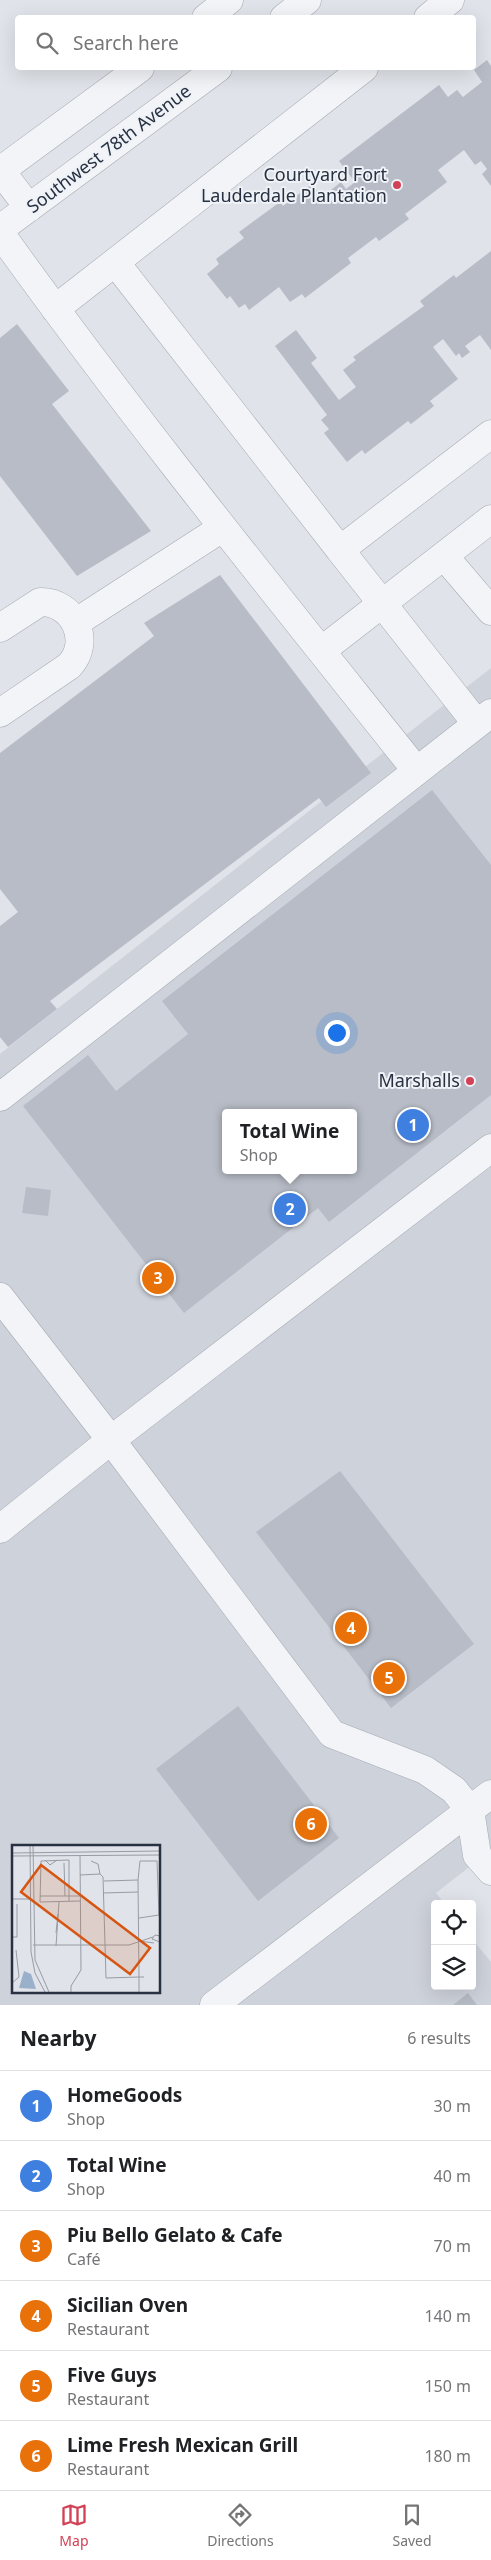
<!DOCTYPE html>
<meta charset="utf-8">
<style>
body{margin:0;font-family:"Noto Sans",sans-serif;background:#f6f6f6;color:#202124}
.controls{position:absolute;right:15px;bottom:15px;display:grid;overflow:hidden;border-radius:5px;box-shadow:0 5px 20px #0002}
.controls button{width:45px;height:45px;display:grid;place-items:center;padding:0;border:0;border-bottom:1px solid #e0e0e0;background:#fff;color:#202124;font:25px sans-serif}
.you{position:absolute;left:336px;top:1032px;width:18px;height:18px;margin:-12px;border:4px solid #fff;border-radius:50%;background:#1a73e8;box-shadow:0 0 0 8px #1a73e833}
.badge{display:grid;place-items:center;width:32px;height:32px;border-radius:50%;background:#d24155;color:#fff;font-size:16px;font-weight:700}
.pin{position:absolute;translate:-50% -50%;border:2px solid #fff;box-shadow:0 1px 5px #0006}
.popup{position:absolute;left:222px;top:1109px;width:135px;height:65px;box-sizing:border-box;display:grid;place-content:center;border-radius:5px;background:#fff;filter:drop-shadow(0 1px 4px #0005);font-size:16px;white-space:nowrap;color:#757577}
.popup b{font-size:19px;color:#202124}
.popup::after{content:'';position:absolute;left:50%;top:100%;margin-left:-10px;border:10px solid transparent;border-top-color:#fff}
.list{margin:0;padding:0;list-style:none}
h2{display:flex;justify-content:space-between;align-items:center;height:65px;margin:0;padding:0 20px;font-size:21px}
h2 small{font-size:16px;font-weight:400;color:#757577}
.list li{display:grid;grid-template-columns:32px 1fr auto;gap:15px;align-items:center;box-sizing:border-box;height:70px;padding:0 20px;border-top:1px solid #e0e0e0}
.list b{display:block;font-size:19px;white-space:nowrap}
.list p{margin:0;font-size:16px;white-space:nowrap;color:#757577}
.list em{font-size:16px;font-style:normal;color:#757577}
.icon{flex:none;width:28px;height:28px;fill:none;stroke:currentColor;stroke-width:2;stroke-linecap:round;stroke-linejoin:round}
.map{position:relative;flex:none;width:491px;height:2005px;overflow:hidden}
.search{position:absolute;background:#fff;box-shadow:0 5px 20px #0002;left:15px;right:15px;top:15px;height:55px;display:flex;align-items:center;gap:12px;box-sizing:border-box;padding:0 18px;border-radius:5px;color:#757577;font-size:19px}
.sheet{height:485px;background:#fff}
nav{display:flex;justify-content:space-around;align-items:center;box-sizing:border-box;height:70px;border-top:1px solid #e0e0e0;background:#fff;font-size:14px;color:#757577}
nav a{display:grid;justify-items:center;gap:2px}
nav .on{color:#d24155}
.map>svg:first-child{display:block}
</style>
<div class="map">
<svg width="491" height="2005" viewBox="0 0 491 2005">
<rect width="100%" height="100%" fill="#e0e3e9"/>
<path fill="#ced2db" fill-rule="evenodd" d="M491,668V1850L436,1893L445,1904H435V1986H472V1939L491,1962V2005H0V1054ZM226,1113H354V1170H226ZM14,1846H159V1991H14Z"/>
<path fill="#b7bcc6" fill-rule="evenodd" d="M487,60L491,66V186L482,174L487,169L481,161L475,165L464,150L438,170L447,182L405,214L409,219L379,241L376,237L348,258L351,263L305,298L302,294L290,302L279,287L249,310L245,304L239,308L230,296L227,299L207,274L219,264L216,259L244,238L239,232L280,202L283,206L312,184L327,204L337,197L331,190L341,182L346,189L355,182L339,161L439,85L448,97L457,90L463,97L482,82L474,70Z
M491,251V350L480,335L465,346L470,352L462,358L459,353L456,356L443,339L433,347L458,379L430,401L434,406L411,424L408,421L365,454L362,450L347,462L324,433L329,429L321,420L327,415L275,346L296,330L317,358L311,363L339,400L356,387L343,370L356,360L353,357L424,306L420,301L454,275L456,278Z
M17,324L69,391L52,404L151,531L77,576L0,476V338Z
M220,575L371,773L326,807L319,798L50,1001L57,1009L8,1047L0,1037V926L18,912L0,889V753L154,636L144,623Z
M432,790L491,865V1095L329,1222L318,1208L184,1313L23,1106L88,1055L116,1091L188,1034L162,1001ZM226,1113H354V1170H226Z
M26,1187L51,1190L48,1216L22,1213Z
M340,1471L474,1644L391,1708L256,1532Z
M238,1706L339,1838L258,1901L156,1769Z
M468,1993L477,2005H453Z"/>
<g fill="none" stroke-linecap="round" stroke-linejoin="round">
<g stroke="#a5aab3" stroke-width="29">
<path id="minor" d="M206,18L229,0
M284,18L307,0
M428,18L450,0
M0,170L29,208
M0,171L140,68
M0,229L218,68
M0,233C132,417 275,593 416,770
M115,262L340,550
M55,309L364,68
M444,556L491,611
M75,623L222,528
M0,628L40,602C73,601 93,641 69,666L0,713
M321,651L491,519
M477,724L340,550L491,434
M0,1097L491,713
M0,1297L111,1440L332,1734L425,1770L454,1790L470,1810L477,1855L491,1871
M0,1529L111,1440L491,1148
M214,2005L491,1794"/>
</g>
<use href="#minor" stroke="#f2f4f7" stroke-width="28"/>
</g>
<g fill="#d24155" stroke="#eff2f7" stroke-width="2">
<circle cx="397" cy="185" r="5"/>
<circle cx="470" cy="1081" r="5"/>
</g>
<g text-anchor="middle" stroke-width="4" stroke-linejoin="round" paint-order="stroke">
<g font-size="18" fill="#283141" stroke="#eff2f7">
<text transform="translate(109 149) rotate(-37)" y="6">Southwest 78th Avenue</text>
</g>
<g font-size="18" fill="#283141" stroke="#eff2f7" text-anchor="end">
<text x="387" y="181">Courtyard Fort<tspan x="387" dy="21">Lauderdale Plantation</tspan></text>
<text x="460" y="1087">Marshalls</text>
</g>
</g>
<g transform="translate(12 1845)">
<rect width="148" height="148" fill="#e0e3e9"/>
<path d="M12,126L19,129L24,144L7,143Z" fill="#9ab0ca"/>
<path fill="none" stroke="#969ca6" stroke-width="1" d="M18,0L19,107L23,128L33,147M21,0L23,115L37,147M26,0H66M0,8L148,6M0,11L148,10M33,15L38,20L45,15M57,15V56M79,16L86,19L88,29M52,18L53,51H68M68,30L88,29L91,32L94,133L127,132L126,35L128,16H145L147,70L127,73M92,36L126,35M91,48L126,47M28,51H53M0,54H19M28,57L29,16L57,15M28,57L68,56M44,88L46,69M148,91L143,90L140,94L148,97M0,92H5V59M127,96L142,98M21,100H117L141,92M44,101L47,57M0,138L7,132L4,105M59,147V141L69,125L68,11M127,147V132H132"/>
<path fill="#d55511" fill-opacity="0.15" stroke="#d55511" stroke-width="2.5" d="M29,20L138,103L118,129L9,47Z"/>
<rect width="148" height="148" fill="none" stroke="#283141" stroke-width="2.5"/>
</g>
</svg>
<div class="controls">
<button><svg class="icon" aria-label="locate" viewBox="0 0 24 24"><circle cx="12" cy="12" r="6"/><path d="M12 2v4M12 18v4M2 12h4M18 12h4"/></svg></button>
<button><svg class="icon" aria-label="layers" viewBox="0 0 24 24"><path d="M12 4l9 5-9 5-9-5zM3 14l9 5 9-5"/></svg></button>
</div>
<div class="you"></div>
<div class="pin badge" style="left:413px;top:1125px;background:#3f7fe0">1</div>
<div class="pin badge" style="left:290px;top:1209px;background:#3f7fe0">2</div>
<div class="popup"><b>Total Wine</b>Shop</div>
<div class="pin badge" style="left:158px;top:1278px;background:#e8710a">3</div>
<div class="pin badge" style="left:351px;top:1628px;background:#e8710a">4</div>
<div class="pin badge" style="left:389px;top:1678px;background:#e8710a">5</div>
<div class="pin badge" style="left:311px;top:1824px;background:#e8710a">6</div>
<div class="search"><svg class="icon" aria-label="search" viewBox="0 0 24 24"><circle cx="10" cy="10" r="6"/><path d="M15 15l6 6"/></svg>Search here</div>
</div>
<section class="sheet">
<h2>Nearby<small>6 results</small></h2>
<ul class="list">
<li><span class="badge" style="background:#3f7fe0">1</span><div><b>HomeGoods</b><p>Shop</p></div><em>30 m</em></li>
<li><span class="badge" style="background:#3f7fe0">2</span><div><b>Total Wine</b><p>Shop</p></div><em>40 m</em></li>
<li><span class="badge" style="background:#e8710a">3</span><div><b>Piu Bello Gelato &amp; Cafe</b><p>Café</p></div><em>70 m</em></li>
<li><span class="badge" style="background:#e8710a">4</span><div><b>Sicilian Oven</b><p>Restaurant</p></div><em>140 m</em></li>
<li><span class="badge" style="background:#e8710a">5</span><div><b>Five Guys</b><p>Restaurant</p></div><em>150 m</em></li>
<li><span class="badge" style="background:#e8710a">6</span><div><b>Lime Fresh Mexican Grill</b><p>Restaurant</p></div><em>180 m</em></li>
</ul>
</section>
<nav>
<a class="on"><svg class="icon" aria-label="map" viewBox="0 0 24 24"><path d="M3 6l6-2 6 2 6-2v14l-6 2-6-2-6 2zM9 4v14M15 6v14"/></svg>Map</a>
<a><svg class="icon" aria-label="directions" viewBox="0 0 24 24"><path d="M12 3l9 9-9 9-9-9zM9 14v-3h6M13 9l2 2-2 2"/></svg>Directions</a>
<a><svg class="icon" aria-label="saved" viewBox="0 0 24 24"><path d="M7 4h10v16l-5-4-5 4z"/></svg>Saved</a>
</nav>
